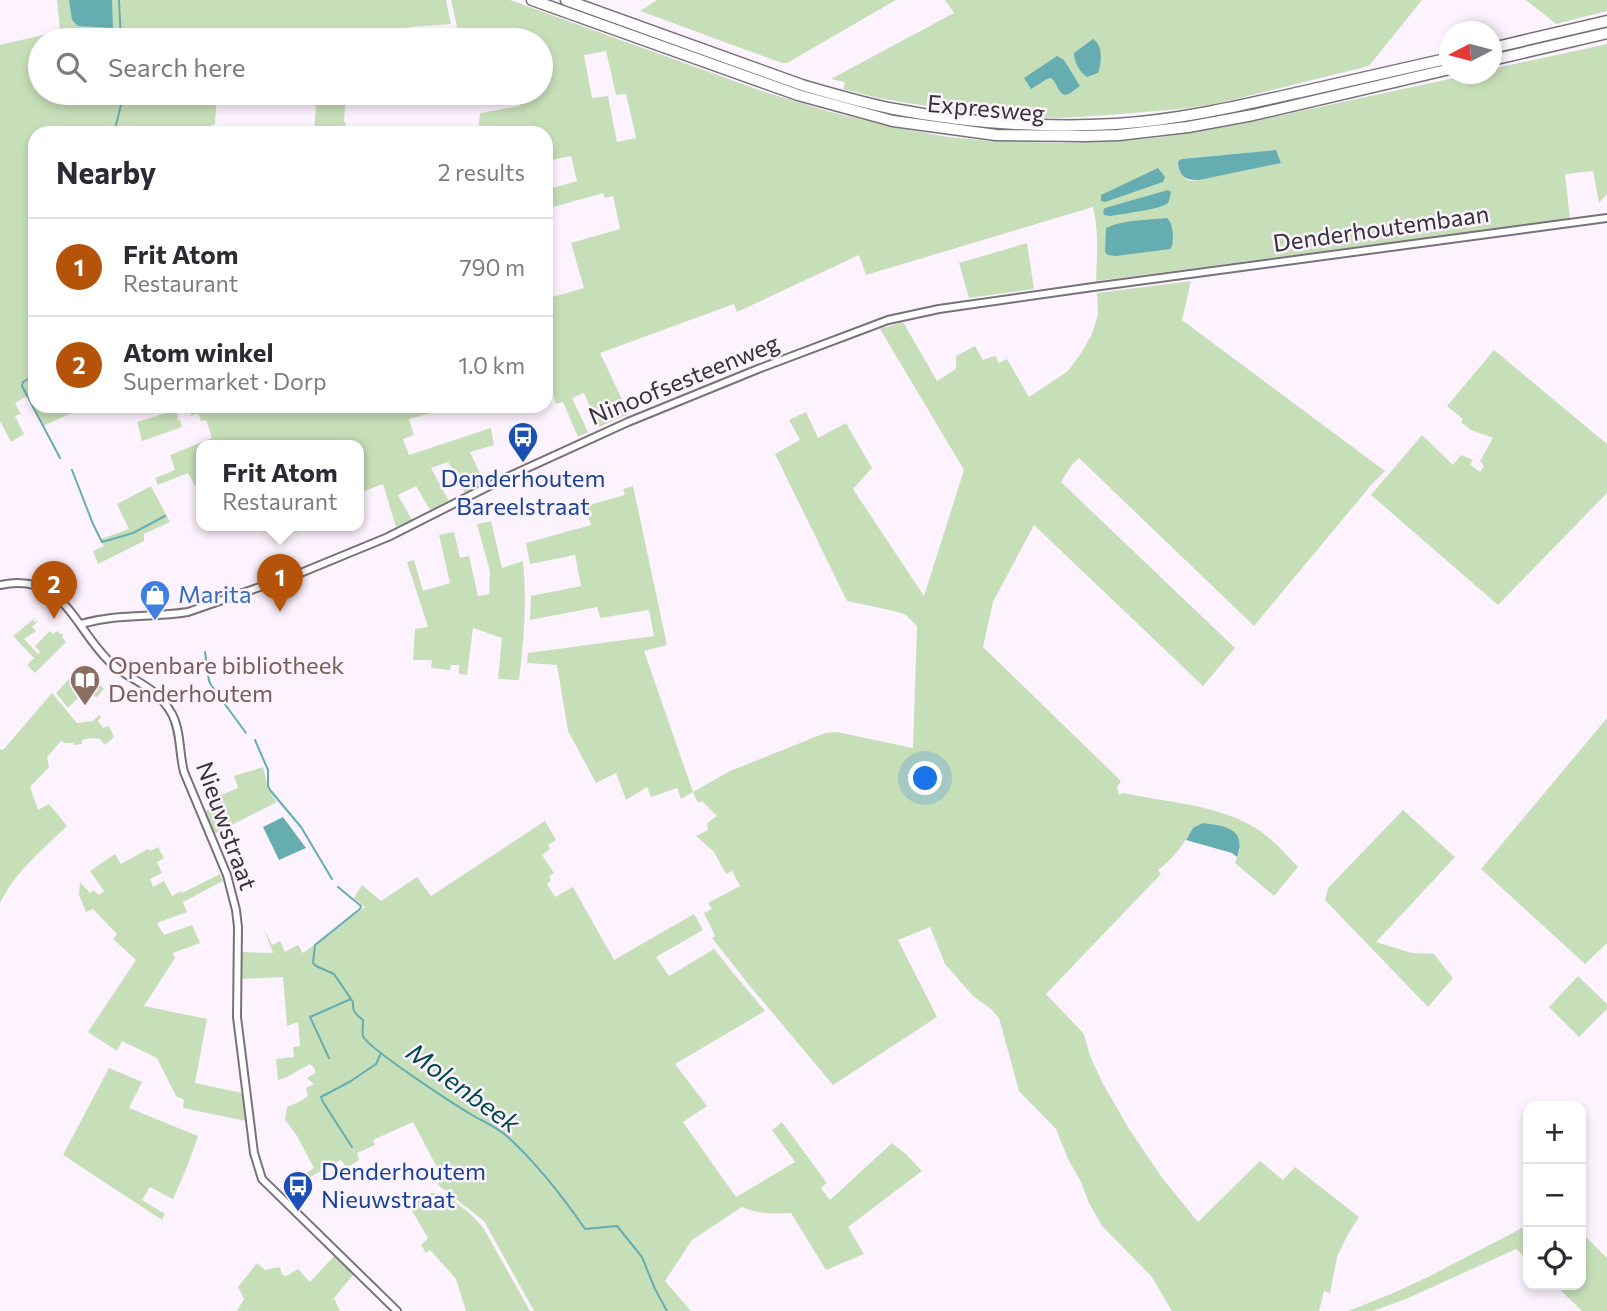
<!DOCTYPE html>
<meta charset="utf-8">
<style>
body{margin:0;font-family:Commissioner,sans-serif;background:#f2f2f3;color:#2b2b33}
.controls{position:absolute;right:21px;bottom:21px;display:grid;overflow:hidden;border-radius:14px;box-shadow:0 4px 10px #0003}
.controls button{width:63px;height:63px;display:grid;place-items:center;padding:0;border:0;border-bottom:2px solid #e1e1e2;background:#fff;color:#2b2b33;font:35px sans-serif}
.compass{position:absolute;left:1439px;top:21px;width:63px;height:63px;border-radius:50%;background:#fff;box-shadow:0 4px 10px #0003;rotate:264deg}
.you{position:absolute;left:926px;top:779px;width:24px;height:24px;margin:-18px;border:5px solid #fff;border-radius:50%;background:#1a73e8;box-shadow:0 0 0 10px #1a73e833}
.badge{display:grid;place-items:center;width:46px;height:46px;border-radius:50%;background:#b45309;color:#fff;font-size:23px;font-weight:700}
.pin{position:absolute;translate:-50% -58px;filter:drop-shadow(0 2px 4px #0008)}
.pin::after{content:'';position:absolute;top:37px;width:24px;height:21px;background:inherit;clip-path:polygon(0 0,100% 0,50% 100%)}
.popup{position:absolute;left:196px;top:440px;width:168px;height:91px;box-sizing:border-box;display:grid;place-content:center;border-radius:14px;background:#fff;filter:drop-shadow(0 2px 5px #0005);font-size:23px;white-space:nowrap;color:#7c7c81}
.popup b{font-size:26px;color:#2b2b33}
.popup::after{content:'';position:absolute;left:50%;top:100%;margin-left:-14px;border:14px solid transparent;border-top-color:#fff}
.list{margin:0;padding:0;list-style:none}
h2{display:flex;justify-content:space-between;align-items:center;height:91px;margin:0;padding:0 28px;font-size:30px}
h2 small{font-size:23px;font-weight:400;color:#7c7c81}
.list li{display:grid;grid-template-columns:46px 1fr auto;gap:21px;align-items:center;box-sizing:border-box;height:98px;padding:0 28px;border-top:2px solid #e1e1e2}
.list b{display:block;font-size:26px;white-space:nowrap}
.list p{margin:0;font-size:23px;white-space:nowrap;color:#7c7c81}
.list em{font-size:23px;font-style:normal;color:#7c7c81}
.icon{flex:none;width:38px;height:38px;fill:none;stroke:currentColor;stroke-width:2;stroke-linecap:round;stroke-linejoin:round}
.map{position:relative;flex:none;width:1607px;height:1311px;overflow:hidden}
.search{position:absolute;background:#fff;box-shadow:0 4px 10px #0003;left:28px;top:28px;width:525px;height:77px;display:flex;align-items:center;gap:18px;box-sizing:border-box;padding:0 24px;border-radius:38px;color:#7c7c81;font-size:26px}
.panel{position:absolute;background:#fff;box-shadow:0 4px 10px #0003;left:28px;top:126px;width:525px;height:287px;border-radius:21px}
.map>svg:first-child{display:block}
</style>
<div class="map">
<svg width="1607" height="1311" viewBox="0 0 1607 1311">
<rect width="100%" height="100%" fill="#fdf3fe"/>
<path fill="#c7dfb9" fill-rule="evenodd" d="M57,0H446L451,24L409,27L408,40H388L390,28L286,32L253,29L250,40H40V93H217L215,124L193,133H35V406H79L80,409L43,426L27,396L15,403L21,414L15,416L24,434L11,442L0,421V45L60,31Z
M451,0H510L765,92L827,111L893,127L948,137L992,141L1062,143L1134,140L1162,137L1236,125L1472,74H1492V69L1607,44V194L1599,203L1593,171L1565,174L1570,219L1096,281C1097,256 1099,232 1093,207L866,275L859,255L737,312L734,304L600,353L629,414L599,427L584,393L572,398L588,432L578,437L563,402L556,404L546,375V299L584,288L571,243L620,229L613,196L605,198L603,193L546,209V190L577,181L571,156L546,161V133H478L480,113L520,106L518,93H541V40H460ZM606,51L616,95L626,94L636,138L617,142L608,96L592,98L584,55ZM1257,152L1199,180L1191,181L1186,179L1181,159Z
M657,0H896L787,63H782L640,11Z
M945,0H1422L1369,66L1215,104L1180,109L1109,115L1062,118L1025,117L951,110L878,98L843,89L845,82L831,79L954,13Z
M1526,0H1607V11L1556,24Z
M317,93H346L344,122L346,123V133H314Z
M1027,243L1034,289L969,298L959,263Z
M1191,281L1182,320L1385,471L1372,484L1254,626L1079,458L1071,466L1061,482L1235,648L1203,686L1034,525L993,602L983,647L1121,781L1117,787L1119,795L1122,793C1166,802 1214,804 1254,827C1271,837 1285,853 1298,867L1274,896L1235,863L1240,849L1193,828C1184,844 1173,859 1158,870L1161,874L1046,994L1084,1034L1090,1056L1102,1082L1129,1129L1163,1179L1198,1222L1260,1161L1283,1180L1295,1167L1359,1217L1347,1236L1337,1257L1330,1293L1324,1291L1319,1311H1172L1152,1277L1102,1226L1089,1203L1081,1182L1068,1159L1056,1129L1019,1091L999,1018L991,1009L973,996L945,964L930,927L898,940L937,1017L833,1085L750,986L712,938L715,936L704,913L712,909L708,903L740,886L732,871L726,874L714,852L696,836L708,830L707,823L717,816L702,801L698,803L693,792L681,799L677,788L651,797L647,787L626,800L616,773L596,783L568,731L557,665L527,663L528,653L654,636L649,610L600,618L597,607L530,620L531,596L581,586L575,555L530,564L526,543L591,525L585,506L625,495L623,489L633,486L667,645L644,651L693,792L730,771L825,733L837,732L913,748L917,626L906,615L894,611L847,601L775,454L800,440L789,420L806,412L818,438L846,423L872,468L853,489L924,596L964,470L880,329L903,322L937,381L956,369V356L975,346L983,360L995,356L999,363L1007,359L1029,397L1068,371L1082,352L1092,334L1098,314L1097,293Z
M1494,350L1607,444V493L1498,605L1371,495L1422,435L1453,465L1461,455L1473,460L1470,464L1480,472L1484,466L1480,461L1493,438L1471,430L1461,422L1463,419L1447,406Z
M176,406H433L435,412L409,419L414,435L403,439L409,455L491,428L494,445L470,452L484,482L465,493L448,462L431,468L449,501L430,510L416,486L398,495L412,520L396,527L383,484L359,493V446H201V496L188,473L158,485L155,478L175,470L170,455L212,438L206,420L201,421L198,413L191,416L188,407L177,410L178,420H180L182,427L142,441L137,422L176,410Z
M151,486L170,522L144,534V541L98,564L93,551L104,546L101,539L129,529L117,504Z
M491,521L502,568L523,561C527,601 524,640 519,680L498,679L502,638L473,628L467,675L459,674V665H451L450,670L431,668L432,660H413L415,629L428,627L407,562L414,560L423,591L450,583L439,535L454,532L460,558L469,556L478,596L489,594L490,572L477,524Z
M36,617L33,621L35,622L39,620L32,627L36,631L24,639L38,654L40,652L35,646L50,631L53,634L57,631L60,634L61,633L63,635L62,637L66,642L35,673L27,665L34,658L13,636Z
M81,666L104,689L97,697L82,694L68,708L56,693Z
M52,693L77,723L93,721L99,715L101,717L98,721L103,728L109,726L114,737L105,745L100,739L90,738L82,740V744L74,745L73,743H65L61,741L47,757L49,767L30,787L38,810L49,804L67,826C42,850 16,871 0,903V749L3,750Z
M1607,718V943L1585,964L1481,869Z
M263,767L268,789L277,802L214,834L205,811L217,806L214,798L238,788L234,776Z
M1403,810L1455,857L1376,942L1412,953L1434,954L1453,978L1428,1007L1325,900L1328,888Z
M545,821L556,840L548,845L550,849L542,855L554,873L549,876L551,880L547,884L555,897L573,887L614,960L694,914L703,930L656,957L669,976L714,949L734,974L765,1011L675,1064L707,1106L683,1122L736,1197L795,1162L772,1130L782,1122L827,1183L821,1188L830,1200L892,1143L907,1155L922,1171L848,1227L864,1254L826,1270L791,1213C774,1214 758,1214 742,1207L692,1240L665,1281L691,1311H534L484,1221L438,1185L440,1173L413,1122L373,1140L375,1145L357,1153L359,1160L347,1168L341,1160L301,1182L298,1179L314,1168L297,1136L285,1120L287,1107L301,1101L308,1096L306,1088L314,1084L307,1078L315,1073V1069L310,1064L285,1078L278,1080L276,1059L294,1057L293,1047L300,1046L298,1022L287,1026L283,977L242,979V952L273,953L263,927L272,945L280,941L285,952L298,945L303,953L365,907L354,898L362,885L381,901L417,877L431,896Z
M158,847L164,858L157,862L162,873L150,879L153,887L164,881L172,896L181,891L182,893L220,874L223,881L183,902L187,912L157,923L164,935L192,925L200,943L173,953L175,958L144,1006L207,1019L195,1083L242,1093L246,1121L183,1108L184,1100L176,1096L157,1058L122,1041L117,1051L88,1032L136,960L113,939L117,934L93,909L86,912L79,895L80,882L90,893L93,890L99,895L104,891L90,871L115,854L121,864L148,849L150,851Z
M1578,976L1607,1004V1009L1579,1037L1549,1007Z
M109,1068L142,1082L129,1108L198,1136L187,1167L173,1199L150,1187L142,1200L165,1214L162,1220L63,1155Z
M431,1193C448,1193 474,1215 484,1229L530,1311H466L456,1279L430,1250L426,1253L421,1245L428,1238L408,1204L422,1196Z
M1528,1225V1260L1516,1249L1406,1299L1373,1311H1348L1391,1294L1428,1277Z
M1581,1232L1607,1258V1311H1582L1555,1285H1581Z
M335,1255L354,1274L334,1298L340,1311H237L244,1299L238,1287L257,1263L265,1270L280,1267L282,1274L284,1276L288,1275L298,1269L310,1282Z"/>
<path fill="#66adb2" d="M69,0H112L113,28L78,26L72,20Z
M1093,39C1103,45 1102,62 1098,73L1087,77C1079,72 1074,61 1074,53Z
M1057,56L1064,60L1080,86L1069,94L1064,95C1057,90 1057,83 1051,78L1047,79L1031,89L1024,78Z
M1276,150L1281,163L1199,180C1186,181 1179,176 1178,162L1181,159Z
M1158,168L1165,177L1163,182L1105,202L1101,201V195Z
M1168,190L1171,192C1171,193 1169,202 1168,203C1163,209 1121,214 1111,216L1104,215L1103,211L1105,208Z
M1167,218C1173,223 1174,238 1172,246L1170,249L1116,256L1108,255L1105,252L1106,228C1123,220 1147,220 1167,218Z
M283,817L306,848L279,860L263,827Z
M1203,823C1226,826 1247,829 1237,857L1232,853L1186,840L1193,828Z"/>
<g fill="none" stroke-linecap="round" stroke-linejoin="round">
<path stroke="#66adb2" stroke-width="2" d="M119,0L121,40
M114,133L124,93
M35,375L23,382L22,386L60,458
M72,470L93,524L102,542L133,533L165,516
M205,652L209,681L211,685L246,733
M255,740L268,770V786L270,790L301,827L332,879
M338,887L361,906L360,909L315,945L313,963L316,966L334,974L353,1002C352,1011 356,1015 363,1020C363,1025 362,1032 363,1036C367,1048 457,1106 472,1115C484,1122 499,1128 509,1138C538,1165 563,1197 585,1229L617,1226L642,1257L655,1289L667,1311
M329,1058L310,1017L351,999
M352,1147L323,1102L321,1097L351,1081L376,1064L381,1053"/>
<g stroke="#7a707b" stroke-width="10">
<path id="minor" d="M0,585C64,571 75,630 111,663C133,683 155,684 172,714C181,731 179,753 184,772L227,875L236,910L238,927L237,1017L254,1153L262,1179L397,1311
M81,624C119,613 151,618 188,612L303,572L388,537L503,479L628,422L758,369L888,320L939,309L1093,287L1607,218"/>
</g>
<g stroke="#7a707b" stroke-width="13">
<path id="highway" d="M532,0L798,95L893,121L996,135L1086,136L1119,135L1188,127L1253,115L1450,69
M566,0L802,85C833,94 863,103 894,109C967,123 1043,128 1116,124C1180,120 1243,105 1305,91C1353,80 1401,69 1450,58
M1492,48L1607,21
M1492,60L1607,33"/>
</g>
<use href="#minor" stroke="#fff" stroke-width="6"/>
<use href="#highway" stroke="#fff" stroke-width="10"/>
</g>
<defs>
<g id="bus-pin" transform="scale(1.575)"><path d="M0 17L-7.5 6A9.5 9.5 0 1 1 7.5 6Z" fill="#1a4fb4" stroke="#fdf3fe"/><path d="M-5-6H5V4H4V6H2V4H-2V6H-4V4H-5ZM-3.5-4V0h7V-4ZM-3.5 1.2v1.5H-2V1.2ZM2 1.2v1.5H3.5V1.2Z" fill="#fff"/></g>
<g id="shop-pin" transform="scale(1.575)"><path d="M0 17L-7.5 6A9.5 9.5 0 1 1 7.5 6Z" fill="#3f7fe0" stroke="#fdf3fe"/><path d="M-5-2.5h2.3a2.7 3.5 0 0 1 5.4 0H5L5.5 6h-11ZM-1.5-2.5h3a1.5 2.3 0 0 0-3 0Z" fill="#fff"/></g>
<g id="library-pin" transform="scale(1.575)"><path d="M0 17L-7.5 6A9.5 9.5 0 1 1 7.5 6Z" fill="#8d6e63" stroke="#fdf3fe"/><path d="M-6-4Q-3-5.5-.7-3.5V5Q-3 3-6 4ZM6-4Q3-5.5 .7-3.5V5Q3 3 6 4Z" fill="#fff"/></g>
</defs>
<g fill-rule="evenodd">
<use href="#bus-pin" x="523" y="437"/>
<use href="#shop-pin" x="155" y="595"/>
<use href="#library-pin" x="85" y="680"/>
<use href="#bus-pin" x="298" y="1186"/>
</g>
<g text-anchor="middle" stroke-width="5" stroke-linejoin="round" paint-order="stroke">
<g font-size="24" fill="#363237" stroke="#fdf3fe">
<text transform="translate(986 109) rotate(5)" y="8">Expresweg</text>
<text transform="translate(1381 229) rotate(-8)" y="8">Denderhoutembaan</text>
<text transform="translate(684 380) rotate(-22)" y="8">Ninoofsesteenweg</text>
<text transform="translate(226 826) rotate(70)" y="8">Nieuwstraat</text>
</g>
<g font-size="24" fill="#164399" stroke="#fdf3fe">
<text x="523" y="487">Denderhoutem<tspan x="523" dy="28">Bareelstraat</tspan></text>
<text x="321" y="1180" text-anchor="start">Denderhoutem<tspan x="321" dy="28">Nieuwstraat</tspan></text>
</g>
<g font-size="24" fill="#366cbe" stroke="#fdf3fe" text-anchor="start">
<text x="178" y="603">Marita</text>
</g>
<g font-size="24" fill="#785e54" stroke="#fdf3fe" text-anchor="start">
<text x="108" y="674">Openbare bibliotheek<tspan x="108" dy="28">Denderhoutem</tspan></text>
</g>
<g font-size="26" font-style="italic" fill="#03484c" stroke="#fdf3fe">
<text transform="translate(463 1088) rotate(36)" y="9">Molenbeek</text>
</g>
</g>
</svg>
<div class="controls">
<button>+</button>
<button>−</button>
<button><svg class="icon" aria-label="locate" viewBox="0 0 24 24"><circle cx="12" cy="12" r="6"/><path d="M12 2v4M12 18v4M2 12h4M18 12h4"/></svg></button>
</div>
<svg class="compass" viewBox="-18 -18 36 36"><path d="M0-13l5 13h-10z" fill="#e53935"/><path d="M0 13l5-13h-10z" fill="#7c7c81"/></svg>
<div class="you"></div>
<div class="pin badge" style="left:280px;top:612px">1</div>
<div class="popup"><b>Frit Atom</b>Restaurant</div>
<div class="pin badge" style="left:54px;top:619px">2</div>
<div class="search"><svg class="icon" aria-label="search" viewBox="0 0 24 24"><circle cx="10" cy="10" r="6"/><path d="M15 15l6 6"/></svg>Search here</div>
<section class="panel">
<h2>Nearby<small>2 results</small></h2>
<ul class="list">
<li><span class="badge">1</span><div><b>Frit Atom</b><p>Restaurant</p></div><em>790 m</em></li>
<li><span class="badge">2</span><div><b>Atom winkel</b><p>Supermarket · Dorp</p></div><em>1.0 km</em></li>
</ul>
</section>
</div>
